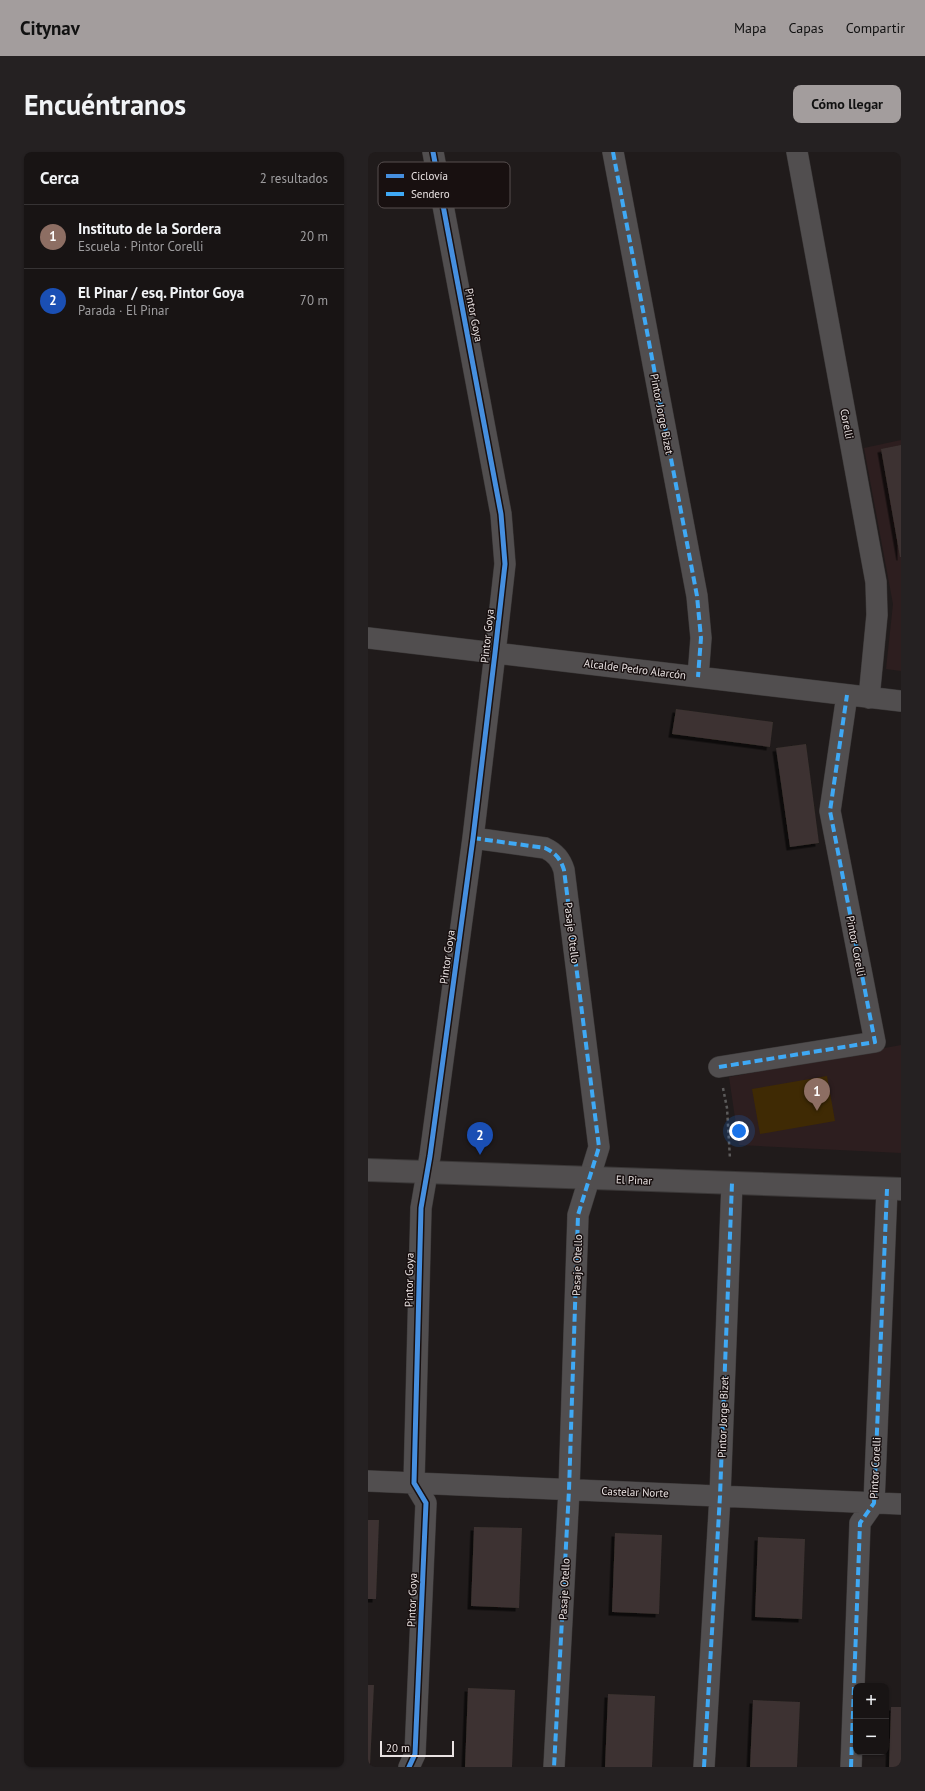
<!DOCTYPE html>
<html lang="es">
<meta charset="utf-8">
<style>
body{margin:0;font-family:"PT Sans",sans-serif;background:#252122;color:#f1f3f6}
.controls{position:absolute;right:12px;bottom:12px;display:grid;overflow:hidden;border-radius:8px;box-shadow:0 1px 3px #0004}
.controls button{width:36px;height:36px;display:grid;place-items:center;padding:0;border:0;border-bottom:1px solid #363334;background:#181414;color:#f1f3f6;font:20px sans-serif}
.scale{position:absolute;left:12px;bottom:10px;width:74px;box-sizing:border-box;padding-left:4px;border:2px solid #eae3e3;border-top:0;font-size:11px;line-height:14px;white-space:nowrap;color:#eae3e3;-webkit-text-stroke:3px #181010;paint-order:stroke}
.you{position:absolute;left:371px;top:979px;width:14px;height:14px;margin:-10px;border:3px solid #fff;border-radius:50%;background:#1a73e8;box-shadow:0 0 0 6px #1a73e833}
.badge{display:grid;place-items:center;width:26px;height:26px;border-radius:50%;background:#a39d9d;color:#fff;font-size:13px;font-weight:700}
.pin{position:absolute;translate:-50% -33px;filter:drop-shadow(0 1px 2px #0008)}
.pin::after{content:'';position:absolute;top:21px;width:14px;height:12px;background:inherit;clip-path:polygon(0 0,100% 0,50% 100%)}
.list{margin:0;padding:0;list-style:none}
h2{display:flex;justify-content:space-between;align-items:center;height:52px;margin:0;padding:0 16px;font-size:17px}
h2 small{font-size:13px;font-weight:400;color:#9f9ea0}
.list li{display:grid;grid-template-columns:26px 1fr auto;gap:12px;align-items:center;box-sizing:border-box;height:64px;padding:0 16px;border-top:1px solid #363334}
.list b{display:block;font-size:15px;white-space:nowrap}
.list p{margin:0;font-size:13px;white-space:nowrap;color:#9f9ea0}
.list em{font-size:13px;font-style:normal;color:#9f9ea0}
.map{position:relative;flex:none;width:533px;height:1615px;overflow:hidden;border-radius:8px}
header{display:flex;align-items:center;gap:24px;box-sizing:border-box;height:56px;padding:0 20px;background:#a39d9d;color:#111}
header strong{font-size:19px}
nav{display:flex;gap:22px;margin-inline-start:auto;font-size:14px}
.intro{display:flex;align-items:center;justify-content:space-between;box-sizing:border-box;height:96px;padding:0 24px}
h1{margin:0;font-size:28px}
.button{padding:10px 18px;border-radius:8px;background:#a39d9d;color:#111;font-size:14px;font-weight:700}
main{display:flex;gap:24px;padding:0 24px}
aside{flex:1;background:#181414;border-radius:8px;box-shadow:0 1px 3px #0004}
.map>svg:first-child{display:block}
</style>
<header>
<strong>Citynav</strong>
<nav><a>Mapa</a><a>Capas</a><a>Compartir</a></nav>
</header>
<div class="intro"><h1>Encuéntranos</h1><a class="button">Cómo llegar</a></div>
<main>
<aside>
<h2>Cerca<small>2 resultados</small></h2>
<ul class="list">
<li><span class="badge" style="background:#8d6e63">1</span><div><b>Instituto de la Sordera</b><p>Escuela · Pintor Corelli</p></div><em>20 m</em></li>
<li><span class="badge" style="background:#1a4fb4">2</span><div><b>El Pinar / esq. Pintor Goya</b><p>Parada · El Pinar</p></div><em>70 m</em></li>
</ul>
</aside>
<div class="map">
<svg width="533" height="1615" viewBox="0 0 533 1615">
<defs>
<filter id="shadow"><feDropShadow dx="-3.5" dy="3.5" stdDeviation="0" flood-color="#0009"/></filter>
</defs>
<rect width="100%" height="100%" fill="#201b1b"/>
<path fill="#2d1e1f" d="M533,288V519L518,517L525,452L496,296Z
M533,893V1001L371,993L361,925Z"/>
<path fill="#3f2a04" d="M459,924L467,969L392,982L384,937Z"/>
<path fill="#3c3330" filter="url(#shadow)" d="M533,293V405H532L513,297Z
M308,557L405,570L402,595L304,582Z
M438,592L451,691L422,695L408,596Z
M0,1368H11L8,1447H0Z
M106,1375L154,1376L151,1456L103,1454Z
M247,1381L294,1383L291,1462L244,1460Z
M390,1385L437,1387L434,1467L387,1465Z
M0,1533H6L2,1613H0Z
M100,1536L147,1538L144,1615H97Z
M240,1542L287,1544L284,1615H237Z
M385,1548L432,1550L429,1615H382Z
M523,1555H533V1615H521Z"/>
<g fill="none" stroke-linecap="round" stroke-linejoin="round">
<g stroke="#3b3838" stroke-width="22">
<path id="minor" d="M245,0L329,444L333,486L330,525
M429,0L508,430L509,463L501,546
M0,486L533,549
M105,686L177,696C188,701 193,708 196,718L231,995L210,1063L201,1338L186,1615
M351,915L507,890L462,659L479,543
M0,1329L533,1352
M41,1615L47,1602L58,1351L46,1331L53,1056L62,1004L105,686L127,501L137,412L133,362L65,0
M336,1615L352,1344L364,1031
M483,1615L492,1371L506,1351L519,1037"/>
</g>
<g stroke="#3b3838" stroke-width="24">
<path id="tertiary" d="M0,1018L533,1037"/>
</g>
<path stroke="#5c5b5b" stroke-width="2.5" stroke-dasharray="3 3" stroke-linecap="butt" d="M355,936L359,956L362,1007"/>
<use href="#minor" stroke="#514e4f" stroke-width="21"/>
<use href="#tertiary" stroke="#514e4f" stroke-width="22"/>
<path stroke="#3fa9f5" stroke-width="4" stroke-dasharray="8 4" stroke-linecap="butt" d="M245,0L329,444L333,486L330,525
M105,686L177,696C188,701 193,708 196,718L231,995L210,1063L201,1338L186,1615
M351,915L507,890L462,659L479,543
M336,1615L352,1344L364,1031
M483,1615L492,1371L506,1351L519,1037"/>
<g stroke="#181010" stroke-width="8">
<path id="cycleway" d="M41,1615L47,1602L58,1351L46,1331L53,1056L62,1004L105,686L127,501L137,412L133,362L65,0"/>
</g>
<use href="#cycleway" stroke="#468fdf" stroke-width="5"/>
</g>
<g text-anchor="middle" stroke-width="3" stroke-linejoin="round" paint-order="stroke">
<g font-size="11" fill="#eae3e3" stroke="#181010">
<text transform="translate(106 163) rotate(79)" y="4">Pintor Goya</text>
<text transform="translate(294 262) rotate(79)" y="4">Pintor Jorge Bizet</text>
<text transform="translate(479 272) rotate(79)" y="4">Corelli</text>
<text transform="translate(119 484) rotate(-84)" y="4">Pintor Goya</text>
<text transform="translate(267 517) rotate(7)" y="4">Alcalde Pedro Alarcón</text>
<text transform="translate(204 781) rotate(83)" y="4">Pasaje Otello</text>
<text transform="translate(488 794) rotate(79)" y="4">Pintor Corelli</text>
<text transform="translate(79 805) rotate(-82)" y="4">Pintor Goya</text>
<text transform="translate(266 1028) rotate(2)" y="4">El Pinar</text>
<text transform="translate(209 1113) rotate(-88)" y="4">Pasaje Otello</text>
<text transform="translate(41 1128) rotate(-89)" y="4">Pintor Goya</text>
<text transform="translate(355 1265) rotate(-88)" y="4">Pintor Jorge Bizet</text>
<text transform="translate(507 1316) rotate(-87)" y="4">Pintor Corelli</text>
<text transform="translate(267 1340) rotate(2)" y="4">Castelar Norte</text>
<text transform="translate(196 1437) rotate(-87)" y="4">Pasaje Otello</text>
<text transform="translate(44 1448) rotate(-88)" y="4">Pintor Goya</text>
</g>
</g>
<rect x="10" y="10" width="132" height="46" rx="6" fill="#181010" stroke="#574f4f" stroke-width="1"/>
<rect x="18" y="22" width="18" height="4" fill="#468fdf"/>
<rect x="18" y="40" width="18" height="4" fill="#3fa9f5"/>
<g font-size="11" fill="#eae3e3">
<text x="43" y="28">Ciclovía</text>
<text x="43" y="46">Sendero</text>
</g>
</svg>
<div class="controls">
<button>+</button>
<button>−</button>
</div>
<div class="scale">20 m</div>
<div class="you"></div>
<div class="pin badge" style="left:449px;top:959px;background:#8d6e63">1</div>
<div class="pin badge" style="left:112px;top:1003px;background:#1a4fb4">2</div>
</div>
</main>
